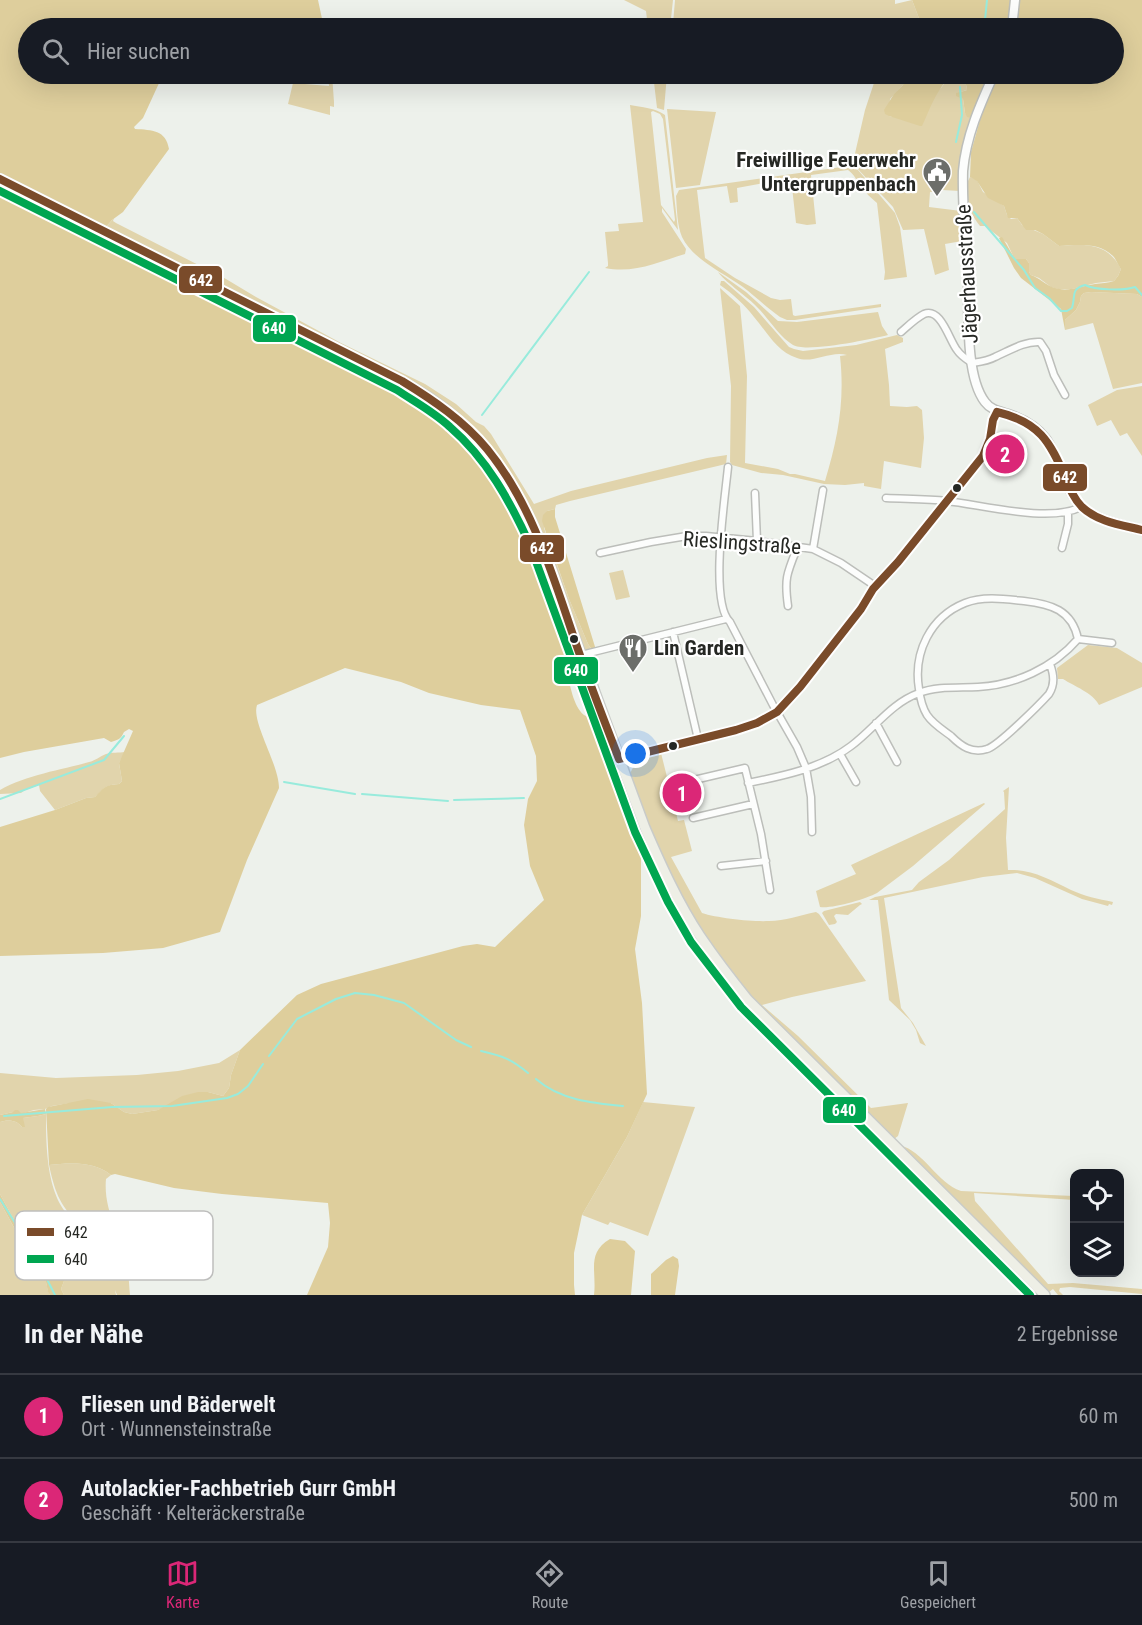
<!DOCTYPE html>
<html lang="de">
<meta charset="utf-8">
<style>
body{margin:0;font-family:"Roboto Condensed",sans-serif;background:#242831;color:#f1f3f6}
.controls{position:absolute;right:18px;bottom:18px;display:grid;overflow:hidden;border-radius:12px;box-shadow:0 6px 24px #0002}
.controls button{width:54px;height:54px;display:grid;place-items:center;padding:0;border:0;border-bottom:2px solid #363941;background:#171b24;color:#f1f3f6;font:30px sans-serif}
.you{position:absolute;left:636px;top:754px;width:21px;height:21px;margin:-15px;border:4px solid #fff;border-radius:50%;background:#1a73e8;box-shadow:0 0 0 9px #1a73e833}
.badge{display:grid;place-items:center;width:39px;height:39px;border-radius:50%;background:#db2777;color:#fff;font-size:20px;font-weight:700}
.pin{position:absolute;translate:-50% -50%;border:3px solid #fff;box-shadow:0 2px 6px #0006}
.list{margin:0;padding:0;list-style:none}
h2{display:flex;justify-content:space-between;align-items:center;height:78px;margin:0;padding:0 24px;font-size:26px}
h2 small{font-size:20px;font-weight:400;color:#9ea1a6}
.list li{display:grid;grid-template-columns:39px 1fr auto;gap:18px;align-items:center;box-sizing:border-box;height:84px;padding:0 24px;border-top:2px solid #363941}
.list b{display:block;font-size:22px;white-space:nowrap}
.list p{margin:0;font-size:20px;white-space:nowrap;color:#9ea1a6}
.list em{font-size:20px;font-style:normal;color:#9ea1a6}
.icon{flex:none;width:33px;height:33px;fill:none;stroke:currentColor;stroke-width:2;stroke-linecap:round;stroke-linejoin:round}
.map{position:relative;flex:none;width:1142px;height:1295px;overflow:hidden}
.search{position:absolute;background:#171b24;box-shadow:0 6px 24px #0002;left:18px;right:18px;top:18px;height:66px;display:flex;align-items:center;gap:15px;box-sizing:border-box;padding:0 21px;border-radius:33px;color:#9ea1a6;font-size:22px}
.sheet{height:246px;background:#171b24}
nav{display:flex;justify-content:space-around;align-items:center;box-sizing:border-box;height:84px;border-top:2px solid #363941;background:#171b24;font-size:16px;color:#9ea1a6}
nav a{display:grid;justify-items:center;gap:3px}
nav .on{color:#db2777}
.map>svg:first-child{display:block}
</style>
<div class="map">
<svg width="1142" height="1295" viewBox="0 0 1142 1295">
<rect width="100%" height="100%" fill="#edf1eb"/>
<path fill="#e1d4ac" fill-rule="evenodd" d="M624,0H673L670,28H648L646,11Z
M675,0H895V4L912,0L920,21L914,24L913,28H888L887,24L884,23H833L827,24V28H792V23L673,24Z
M328,74H332L334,102V107L330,106V115L288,104L293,83L329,86Z
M653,74H667L664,110L657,108Z
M877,74H906L903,85L890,99L889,116L893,117L941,88L947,80L955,75C962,79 967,82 967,90L957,93L963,99L965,113L973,118L960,191L942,190V192H930L929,207L961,211L962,241L945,244L949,270L935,275L924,229L903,230L893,207L856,167L851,164L853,162L865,110Z
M630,105C641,107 656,108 665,115L678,230L662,208V212L686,249L685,254C658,262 634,274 605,268L608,266V263L605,232L619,231L618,224L643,222ZM653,111L660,114L663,119L675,220L674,222L661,205L651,112Z
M667,109L716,112L700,185L676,188Z
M849,166L858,170L895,213L900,227L907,277L884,280L885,272L877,203C871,198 866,193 861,187C857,181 854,174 848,170L811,175L816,224L807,225L796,223L791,178L737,188L738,202L730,203L727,186L697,190L705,258L735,278L771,298L780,300L791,299L793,315L795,316L881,304V307L795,320H787L780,317C767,308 756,297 743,287C724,273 693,260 682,237C677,225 677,209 676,196L679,190Z
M970,177L977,180L983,192L1004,206L1007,215L1011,219L1017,218L1022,225L1043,234L1059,246C1086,244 1107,242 1121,269L1118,276L1114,281L1096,283L1072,289H1058L1051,287L1039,278L1031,275L1029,272V263L1026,259L1015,260L1007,243L985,226H980C969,212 960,195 970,177Z
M114,218L113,221L116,223L226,279L256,297L341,343L425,384L456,404L476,422L484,426L491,434L534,504L571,491L707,458L727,455L726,464L570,501L556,505L555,509L547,511L544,528L569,599L588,644L593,651L582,654L533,517L462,419L121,238L106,227Z
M718,272L746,292L778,321L797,322L878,312L882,326L888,335C872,339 806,353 793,345C779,337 767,316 755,305C746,296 723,280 718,272Z
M721,281H724L754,307L789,347L794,349L803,351L856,345L897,335L903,338V342L885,349L889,385L890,406L907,407L917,406L922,410L924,438L921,468L884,461L881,489L864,486V483L845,485L824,484L783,475L761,473L732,465L730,462L731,386L720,288L740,306L747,376L745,463L778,469L790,474H795L825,481C838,438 845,401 840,356L847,355C831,350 813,364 797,358C777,352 767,332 754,317C745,305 733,294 720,285Z
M1091,292L1137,294L1142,297V383L1113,389L1093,323L1065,330V320L1076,310L1080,302L1081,296L1084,293Z
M1142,386V456L1127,433L1120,436L1111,420L1097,426L1088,405L1117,390Z
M623,570L630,597L616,600L609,573Z
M1088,645L1117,648L1142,663V687L1099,705C1093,693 1074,686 1063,679H1058L1057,668Z
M125,752L119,763L122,781L119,784C105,785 104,788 95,797L86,798L55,810L40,791L39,785L25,790L21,793L0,794V790C26,775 61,770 89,762C95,761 100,756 106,754C111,752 119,753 125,752Z
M661,753L678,821L684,820L692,851L671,857L702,913C717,918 752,922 769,921C785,921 800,915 816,912L819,914L866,981L792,997L762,1005L798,1036L871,1108L908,1103L898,1136L894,1139L890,1135L744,990L692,917L657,849L630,775C634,759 647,758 661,753Z
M1009,787L1006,838L1008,870C1032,869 1050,880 1071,890C1084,896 1098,899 1113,902L1112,905L1109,904L1108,906L1082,899L1035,878L1017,873L983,877L884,898L901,1008L913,1023L926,1046L920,1043L916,1030L910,1020L889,1000L878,900H869L875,897L912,890L919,882L949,860L1005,809L1004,792L1003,791Z
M984,803L985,804L913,866L877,893C866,899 832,909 820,907L816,891L856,874L851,865Z
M860,902L862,904L860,905L848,915L836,914L834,916L837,922L835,924L829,925L822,913L824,911Z
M240,1050L231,1075L229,1088L223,1096L208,1092L158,1110L132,1114L124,1112L111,1103H70L52,1106L45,1109L34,1110L21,1114L13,1112L0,1115V1073L56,1078L137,1075L178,1071L219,1063Z
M643,1102L695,1107L648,1236L610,1222L608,1225L582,1215L627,1137Z
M46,1114C46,1145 46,1206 78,1222C59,1206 54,1188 49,1165C70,1163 93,1161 111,1175L106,1179C103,1210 121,1237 127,1266C129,1275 129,1286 130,1295H117L115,1290L116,1295H64L61,1289L64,1281L57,1268L49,1269L44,1266L24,1231L19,1229L0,1194V1122C8,1119 17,1120 22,1127L23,1118L38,1116Z
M899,1145C924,1151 937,1183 961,1191L1074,1196V1200L974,1193L975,1201L1048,1284L1073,1283L1142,1289V1294L1070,1287L1060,1288L1059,1291L1063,1295H1058L1053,1289L1049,1292Z
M0,1202L17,1233L20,1244L32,1262L45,1277L48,1291L50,1295H0Z"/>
<path fill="#dece9c" d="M0,0H318L324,28H28V74H165L160,81L143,118L134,127L135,129C152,130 166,130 169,149L123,212L112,220L100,234L401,384C434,405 464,427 488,457C535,515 551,591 574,659L567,672C570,684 573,706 584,715C592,720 594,718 601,726L625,792L638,835L641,855V916L635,949L642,1003L647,1094L627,1137L582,1215L574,1253V1285L575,1295H307L328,1247L330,1223L328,1203L222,1194L174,1188L115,1174L111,1175C93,1161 70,1163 49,1165L46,1109L48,1107L88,1099L111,1103L124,1112L132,1114L158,1110L182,1096L198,1092H208L223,1096L229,1088L231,1075L240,1050L297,995L321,984L463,946L477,944L495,947L544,900L530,866L524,825L528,799L537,781L536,756L520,710L481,705L429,693L401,682L345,668L257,705C251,722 279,764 279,788L247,860L220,932L163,948L103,953L0,956V827L55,810L86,798L95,797C104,787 105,785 119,784L122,781L119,763L133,731L129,729L124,732C121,739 118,740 111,742L104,738L24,752L0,758Z
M912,0H1142V297L1137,294L1091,292L1084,293L1081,296L1080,302L1076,310L1065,320V330L1061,309L1021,278L1014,268L999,238L1002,237L1015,259H1026L1029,263V272L1031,275C1039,278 1045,284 1052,287C1067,293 1081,286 1095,284C1101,283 1108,283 1114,281L1118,276L1121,269C1118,265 1116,259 1113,256C1099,242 1077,245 1059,246L1043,234L1035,230H1026L1017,218H1008L1004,206L988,198L977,181L970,177L971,152L980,120L967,117L965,113L963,99L956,96V93C960,91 963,92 967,90C967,82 962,79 955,75C940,80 929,111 922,126H920L889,116L885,114L884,110L894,94L903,85L906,74H1114V28H913V26L920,21Z
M555,509V517L596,650L593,651L588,644L569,599L542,521L543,515L547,511Z
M45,1109L46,1114L38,1116L23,1118L25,1127H22C17,1120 8,1119 0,1122V1115L13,1112L15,1110H18L21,1113Z
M0,1194L19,1229L24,1230L44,1266C50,1270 56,1268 64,1269V1281L61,1289L64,1295H50L48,1292L45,1277L22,1250L17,1233L0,1202Z
M610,1239L625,1241L635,1251L631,1295H594C597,1272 586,1253 610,1239Z
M673,1256L678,1259L679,1266L675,1295H651V1274L666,1260Z"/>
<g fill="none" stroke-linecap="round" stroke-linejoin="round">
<path stroke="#98ebdc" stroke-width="2" d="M982,28L985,20L987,0
M956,142L962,115L960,87
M974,212L1024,270L1035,288L1049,298L1061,311H1067L1072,308C1076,296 1070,289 1085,285C1095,290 1124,291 1135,287L1142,295
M482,415L589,272
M284,782L355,794
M362,794L448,801
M0,799L104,760L124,736
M454,800L524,798
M481,1051C503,1056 511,1059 528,1073
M269,1056L297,1019L336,999L355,993L374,995L404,1003L456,1040L471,1047
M536,1079C560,1100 592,1103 623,1106
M4,1116L112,1107L172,1106L227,1098L238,1094L248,1086L263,1064
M0,1199L31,1248L55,1295"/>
<g stroke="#bcbeba" stroke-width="9">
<path id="street" d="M901,332C908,326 916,318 924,314C941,307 949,340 957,350C961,356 966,359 972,363C979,362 988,361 995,357C1009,351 1024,341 1040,342L1046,351L1054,375L1065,395
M728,467C725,498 709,602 730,622L773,705L797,747L806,768L811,797L812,832
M755,493L757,541
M886,498C906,499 927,499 947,501C983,505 1049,523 1081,507
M1062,548L1068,524V512
M813,549L823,490
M600,553L651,542L687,536H706L757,541L813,549L841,563L875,586
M788,606C784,578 787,573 798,546
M673,632L698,739
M1078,639L1112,643
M581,655L726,619
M1050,664C1054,675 1055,684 1049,694C1040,704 998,746 987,749C972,754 961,746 951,736C943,730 933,724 927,715C922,707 920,697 919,689C913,653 930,617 965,603C984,596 1004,599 1024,601C1051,604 1072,610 1078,639
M876,723L897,762
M840,754L856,782
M694,780L745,768L761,834L770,890
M748,783C783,776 822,768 851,746C874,729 891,703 919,693C937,686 958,688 978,687C1015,685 1053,668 1078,639
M693,818L753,804
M721,866L766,861"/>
</g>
<g stroke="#bcbeba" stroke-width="11">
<path id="secondary" d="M1012,28L1015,0
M994,74C980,105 966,136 963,171C962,207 966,244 968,281C969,313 965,376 985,402C991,410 999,411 1008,414C1023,419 1037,427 1046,439C1061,460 1067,501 1090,513C1105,522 1125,526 1142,530
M619,759L736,730L757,723L777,712L800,687L861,609L873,589L898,562L983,456L990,439L993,420L997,412"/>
</g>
<g stroke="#c9cbc8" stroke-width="12">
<path id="primary" d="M0,179L402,381C413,388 426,395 437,403C492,442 526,501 549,564C559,589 566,616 576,641C599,703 622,766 645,828C661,865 678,903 700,936C715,958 731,979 748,1000L1045,1295"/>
</g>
<use href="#street" stroke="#fcfdfc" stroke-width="6"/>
<use href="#secondary" stroke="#fcfdfc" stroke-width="8"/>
<use href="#primary" stroke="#eeefe6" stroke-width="9"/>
<g stroke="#fff" stroke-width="12">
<path id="bus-1" d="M0,179L402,381C433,400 464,421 487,449C531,503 551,570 573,635C587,677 603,718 619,759
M997,412C1039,422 1050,441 1066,479C1070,489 1074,499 1082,507C1098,522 1122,525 1142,530
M619,759L736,730L757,723L777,712L800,687L861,609L873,589L898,562L983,456L990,439L993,420L997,412"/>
</g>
<g stroke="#fff" stroke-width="12">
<path id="bus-2" d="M0,191L397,390C415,402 434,412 450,427C487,459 510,501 530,545L635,832L668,902L691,942L741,1007L1030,1295"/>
</g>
<use href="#bus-1" stroke="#7a4b2a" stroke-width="8"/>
<use href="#bus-2" stroke="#00a651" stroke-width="8"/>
</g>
<defs>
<g id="civic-pin" transform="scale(1.5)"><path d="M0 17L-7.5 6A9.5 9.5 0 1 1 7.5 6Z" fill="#6c6e6a" stroke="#fff"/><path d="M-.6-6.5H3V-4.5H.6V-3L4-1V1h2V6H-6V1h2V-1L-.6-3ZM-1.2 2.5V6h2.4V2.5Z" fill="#fff"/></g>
<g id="restaurant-pin" transform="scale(1.5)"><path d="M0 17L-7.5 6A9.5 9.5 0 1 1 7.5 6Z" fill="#6c6e6a" stroke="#fff"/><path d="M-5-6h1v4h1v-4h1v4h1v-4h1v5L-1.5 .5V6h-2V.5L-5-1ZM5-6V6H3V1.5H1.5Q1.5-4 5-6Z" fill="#fff"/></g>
</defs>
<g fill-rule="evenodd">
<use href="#civic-pin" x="937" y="172"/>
<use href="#restaurant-pin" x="633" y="648"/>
</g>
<g fill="#262824" stroke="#fff" stroke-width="2">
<circle cx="957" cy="488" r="5"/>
<circle cx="574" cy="639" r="5"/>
<circle cx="673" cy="746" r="5"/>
</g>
<g text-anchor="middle" stroke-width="4.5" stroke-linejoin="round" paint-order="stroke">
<g font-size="21" font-weight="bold" fill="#262824" stroke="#fff" text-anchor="end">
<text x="916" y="167">Freiwillige Feuerwehr<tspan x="916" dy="24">Untergruppenbach</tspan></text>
<text x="654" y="655" text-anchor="start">Lin Garden</text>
</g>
<g font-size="21" fill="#262824" stroke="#fff">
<text transform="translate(967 274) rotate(-93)" y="7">Jägerhausstraße</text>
<text transform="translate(742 543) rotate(4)" y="7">Rieslingstraße</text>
</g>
</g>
<rect x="15" y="1211" width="198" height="69" rx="9" fill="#fff" stroke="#bebebd" stroke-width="1.5"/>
<rect x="27" y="1228" width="27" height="8" fill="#7a4b2a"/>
<rect x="27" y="1255" width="27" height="8" fill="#00a651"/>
<g font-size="16" fill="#262824">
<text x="64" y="1238">642</text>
<text x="64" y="1265">640</text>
</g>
<g stroke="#fff" stroke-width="2">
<rect x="178" y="265" width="45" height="29" rx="6" fill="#7a4b2a"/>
<rect x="252" y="314" width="45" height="29" rx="6" fill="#00a651"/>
<rect x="1042" y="463" width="46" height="29" rx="6" fill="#7a4b2a"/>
<rect x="519" y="534" width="46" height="29" rx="6" fill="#7a4b2a"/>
<rect x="553" y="656" width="46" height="29" rx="6" fill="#00a651"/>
<rect x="822" y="1096" width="45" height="28" rx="6" fill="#00a651"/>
</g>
<g font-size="16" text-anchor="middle" font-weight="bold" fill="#fff">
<text x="201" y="286">642</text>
<text x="274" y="334">640</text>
<text x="1065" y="483">642</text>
<text x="542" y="554">642</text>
<text x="576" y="676">640</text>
<text x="844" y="1116">640</text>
</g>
</svg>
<div class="controls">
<button><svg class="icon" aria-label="locate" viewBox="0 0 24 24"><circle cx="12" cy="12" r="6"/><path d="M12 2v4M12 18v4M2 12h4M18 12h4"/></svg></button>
<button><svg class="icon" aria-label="layers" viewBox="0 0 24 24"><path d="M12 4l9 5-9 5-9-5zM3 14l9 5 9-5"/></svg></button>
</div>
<div class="you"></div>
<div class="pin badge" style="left:682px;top:793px">1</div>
<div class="pin badge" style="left:1005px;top:454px">2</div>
<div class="search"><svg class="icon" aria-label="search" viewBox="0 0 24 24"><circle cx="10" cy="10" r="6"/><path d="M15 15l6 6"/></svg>Hier suchen</div>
</div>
<section class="sheet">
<h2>In der Nähe<small>2 Ergebnisse</small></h2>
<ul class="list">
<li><span class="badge">1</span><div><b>Fliesen und Bäderwelt</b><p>Ort · Wunnensteinstraße</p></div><em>60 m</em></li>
<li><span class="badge">2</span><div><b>Autolackier-Fachbetrieb Gurr GmbH</b><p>Geschäft · Kelteräckerstraße</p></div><em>500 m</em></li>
</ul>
</section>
<nav>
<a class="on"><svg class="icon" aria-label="map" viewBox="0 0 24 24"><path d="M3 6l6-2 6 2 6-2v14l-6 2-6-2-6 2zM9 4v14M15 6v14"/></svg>Karte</a>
<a><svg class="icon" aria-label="directions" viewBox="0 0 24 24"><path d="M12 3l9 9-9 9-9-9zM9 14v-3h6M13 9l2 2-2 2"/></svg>Route</a>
<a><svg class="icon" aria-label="saved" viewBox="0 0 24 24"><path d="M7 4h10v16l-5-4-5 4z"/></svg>Gespeichert</a>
</nav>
